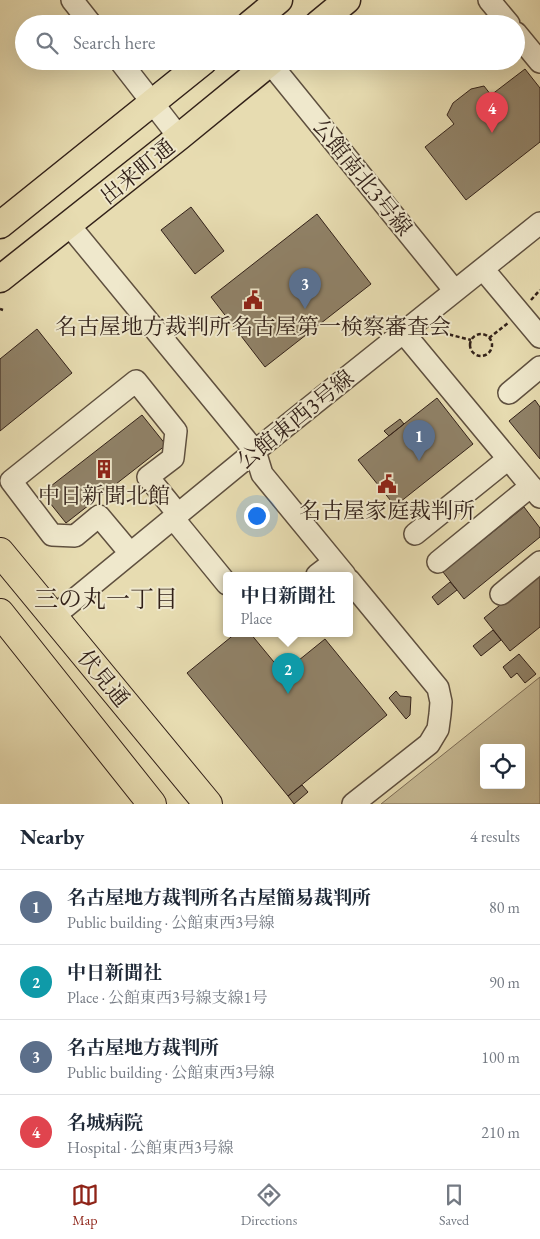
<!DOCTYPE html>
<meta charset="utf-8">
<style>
body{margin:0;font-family:"EB Garamond","Noto Serif JP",serif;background:#f2f2f3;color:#1f2937}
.controls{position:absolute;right:15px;bottom:15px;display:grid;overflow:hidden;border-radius:5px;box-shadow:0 5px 20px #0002}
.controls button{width:45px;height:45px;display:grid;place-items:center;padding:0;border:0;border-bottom:1px solid #e0e1e3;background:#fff;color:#1f2937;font:25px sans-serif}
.you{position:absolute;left:256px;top:515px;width:18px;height:18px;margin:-12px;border:4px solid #fff;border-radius:50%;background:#1a73e8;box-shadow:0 0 0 8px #1a73e833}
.badge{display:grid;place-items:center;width:32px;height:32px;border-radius:50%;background:#8f2418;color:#fff;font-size:16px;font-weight:700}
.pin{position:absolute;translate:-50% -41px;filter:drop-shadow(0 1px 2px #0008)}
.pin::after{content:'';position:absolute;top:26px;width:18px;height:15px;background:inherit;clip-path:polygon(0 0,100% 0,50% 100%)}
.popup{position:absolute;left:223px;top:572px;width:130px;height:65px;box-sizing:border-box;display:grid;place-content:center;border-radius:5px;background:#fff;filter:drop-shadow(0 1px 4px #0005);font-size:16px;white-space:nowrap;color:#747a83}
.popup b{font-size:19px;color:#1f2937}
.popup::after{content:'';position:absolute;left:50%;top:100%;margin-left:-10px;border:10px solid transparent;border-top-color:#fff}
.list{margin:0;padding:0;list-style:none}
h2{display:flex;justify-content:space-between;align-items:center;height:65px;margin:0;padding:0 20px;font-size:21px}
h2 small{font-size:16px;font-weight:400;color:#747a83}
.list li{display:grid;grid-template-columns:32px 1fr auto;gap:15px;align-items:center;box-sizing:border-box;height:75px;padding:0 20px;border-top:1px solid #e0e1e3}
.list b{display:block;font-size:19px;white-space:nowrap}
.list p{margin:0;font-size:16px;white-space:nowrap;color:#747a83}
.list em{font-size:16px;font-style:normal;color:#747a83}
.icon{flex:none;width:28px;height:28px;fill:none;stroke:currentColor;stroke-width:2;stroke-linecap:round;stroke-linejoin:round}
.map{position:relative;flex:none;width:540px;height:804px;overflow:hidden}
.search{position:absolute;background:#fff;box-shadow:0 5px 20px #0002;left:15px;right:15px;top:15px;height:55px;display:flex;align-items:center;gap:12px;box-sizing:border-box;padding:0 18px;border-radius:28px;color:#747a83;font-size:19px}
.sheet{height:365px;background:#fff}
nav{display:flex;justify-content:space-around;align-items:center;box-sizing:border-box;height:70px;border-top:1px solid #e0e1e3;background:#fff;font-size:14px;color:#747a83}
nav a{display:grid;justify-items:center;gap:2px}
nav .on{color:#8f2418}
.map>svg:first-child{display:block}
</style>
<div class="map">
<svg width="540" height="804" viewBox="0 0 540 804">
<rect width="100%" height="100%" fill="#e7dcb1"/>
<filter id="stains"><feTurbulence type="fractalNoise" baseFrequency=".004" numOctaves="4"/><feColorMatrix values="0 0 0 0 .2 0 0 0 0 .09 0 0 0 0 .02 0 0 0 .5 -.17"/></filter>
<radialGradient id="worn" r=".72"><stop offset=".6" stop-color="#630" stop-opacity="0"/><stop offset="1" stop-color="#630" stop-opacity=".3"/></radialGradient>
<path fill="#c8bc97" stroke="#7d6e58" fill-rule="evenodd" d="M540,677V804H381ZM484,748H521V785H484Z"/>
<path fill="#908268" stroke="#322119" d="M525,69L540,88V142L466,200L425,147L454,124L447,115L453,103L471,89L484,86L491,95Z
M191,207L224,251L195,274L161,230Z
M317,214L371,284L265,367L211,297Z
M37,329L72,373L0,431V359Z
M437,398L473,444L395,506L358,460Z
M535,400L540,407V459L509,421Z
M142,415L166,445L66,523L42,493Z
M400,419L404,424L389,436L384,431Z
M524,507L540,528V537L464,599L443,572Z
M540,573V627L510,651L484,618Z
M450,582L457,590L438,605L432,597Z
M493,630L501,640L481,656L473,646Z
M236,633H250L283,673L325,639L387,715L288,796L187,673Z
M519,654L536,674L525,683L517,673L511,678L503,667Z
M396,691L400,696L411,697L410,715L406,719L389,698Z
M302,785L308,792L294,804L288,796Z"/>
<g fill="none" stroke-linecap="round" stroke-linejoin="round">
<g stroke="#5f503f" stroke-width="24">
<path id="minor" d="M72,0L91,24
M489,0L509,24
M516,33L540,62
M120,61L179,137
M270,63L455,291
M69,225L255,451L262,474L345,575
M483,269L540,337
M403,332L540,497
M509,393L540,367
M173,518L227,584
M415,534L508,459
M130,553L99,516L75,536L52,535L11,481L136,381L176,431L173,458L148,477L178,514
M438,562L531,486
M317,575L334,562
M349,580L438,688L441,702L440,714L438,729L429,744L353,804
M501,594L540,562
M53,617L255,451L540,223"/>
</g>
<g stroke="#322119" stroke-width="29">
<path id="major" d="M250,24L279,0
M318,24L347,0
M0,225L204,61
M0,279L179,137L272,61"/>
</g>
<g stroke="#322119" stroke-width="30">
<path id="highway" d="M0,552L208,804
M0,613L152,804"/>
</g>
<path stroke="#322119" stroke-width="2.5" stroke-dasharray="4 2.5" stroke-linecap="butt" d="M531,300L540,290
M0,309L3,310
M443,333L471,340
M470 345a11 11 0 1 1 22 0a11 11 0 1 1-22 0Z
M489,338L508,323"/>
<use href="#minor" stroke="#efe8cc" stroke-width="21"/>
<use href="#major" stroke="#e7dcb1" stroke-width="26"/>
<use href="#highway" stroke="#e7dcb1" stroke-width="28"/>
</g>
<defs>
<g id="civic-bare" transform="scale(1.5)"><path d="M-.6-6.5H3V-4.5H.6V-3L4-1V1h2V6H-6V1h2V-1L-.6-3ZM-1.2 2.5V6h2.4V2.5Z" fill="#8f2418" stroke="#efe8cc" stroke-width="2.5" paint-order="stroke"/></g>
<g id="building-bare" transform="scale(1.5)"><path d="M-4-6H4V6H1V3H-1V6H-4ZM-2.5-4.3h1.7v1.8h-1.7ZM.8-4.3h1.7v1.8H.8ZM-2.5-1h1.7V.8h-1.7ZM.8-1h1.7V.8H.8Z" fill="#8f2418" stroke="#efe8cc" stroke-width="2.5" paint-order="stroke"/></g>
</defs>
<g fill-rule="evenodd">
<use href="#civic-bare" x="253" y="300"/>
<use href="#building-bare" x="104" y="469"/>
<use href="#civic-bare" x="387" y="484"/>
</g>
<g text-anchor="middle" stroke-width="4" stroke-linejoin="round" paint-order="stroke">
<g font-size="22" fill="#322119" stroke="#efe8cc">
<text transform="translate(137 171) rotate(-39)" y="8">出来町通</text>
<text transform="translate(363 177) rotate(51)" y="8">公館南北3号線</text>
<text transform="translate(295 419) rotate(-39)" y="8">公館東西3号線</text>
<text transform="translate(104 678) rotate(50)" y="8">伏見通</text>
</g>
<g font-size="22" fill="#322119" stroke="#efe8cc">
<text x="253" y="334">名古屋地方裁判所名古屋第一検察審査会</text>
<text x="104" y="503">中日新聞北館</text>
<text x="387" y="518">名古屋家庭裁判所</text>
</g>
<g font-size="24" fill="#322119" stroke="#efe8cc">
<text x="106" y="607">三の丸一丁目</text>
</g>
</g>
<rect width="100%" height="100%" filter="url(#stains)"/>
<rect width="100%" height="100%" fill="url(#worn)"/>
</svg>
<div class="controls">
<button><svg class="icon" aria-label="locate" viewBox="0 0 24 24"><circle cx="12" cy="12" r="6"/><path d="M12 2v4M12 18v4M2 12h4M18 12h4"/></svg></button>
</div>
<div class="you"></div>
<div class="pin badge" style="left:419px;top:461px;background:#5c6f8a">1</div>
<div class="pin badge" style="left:288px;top:694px;background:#0f9aa8">2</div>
<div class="popup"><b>中日新聞社</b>Place</div>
<div class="pin badge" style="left:305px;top:309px;background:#5c6f8a">3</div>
<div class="pin badge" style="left:492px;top:133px;background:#e0444e">4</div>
<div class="search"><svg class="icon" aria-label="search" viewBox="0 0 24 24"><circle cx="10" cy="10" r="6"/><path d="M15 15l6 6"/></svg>Search here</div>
</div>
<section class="sheet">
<h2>Nearby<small>4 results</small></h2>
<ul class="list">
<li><span class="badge" style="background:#5c6f8a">1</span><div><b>名古屋地方裁判所名古屋簡易裁判所</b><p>Public building · 公館東西3号線</p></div><em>80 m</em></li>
<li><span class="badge" style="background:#0f9aa8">2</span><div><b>中日新聞社</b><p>Place · 公館東西3号線支線1号</p></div><em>90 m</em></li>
<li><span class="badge" style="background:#5c6f8a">3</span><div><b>名古屋地方裁判所</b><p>Public building · 公館東西3号線</p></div><em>100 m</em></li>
<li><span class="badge" style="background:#e0444e">4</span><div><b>名城病院</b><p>Hospital · 公館東西3号線</p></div><em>210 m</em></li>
</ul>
</section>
<nav>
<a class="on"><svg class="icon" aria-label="map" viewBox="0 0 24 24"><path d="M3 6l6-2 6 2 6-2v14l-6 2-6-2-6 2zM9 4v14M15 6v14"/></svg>Map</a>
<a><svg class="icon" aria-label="directions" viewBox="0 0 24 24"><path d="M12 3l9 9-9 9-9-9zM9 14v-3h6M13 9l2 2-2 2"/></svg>Directions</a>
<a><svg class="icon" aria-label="saved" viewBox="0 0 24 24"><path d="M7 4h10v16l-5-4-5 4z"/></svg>Saved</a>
</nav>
